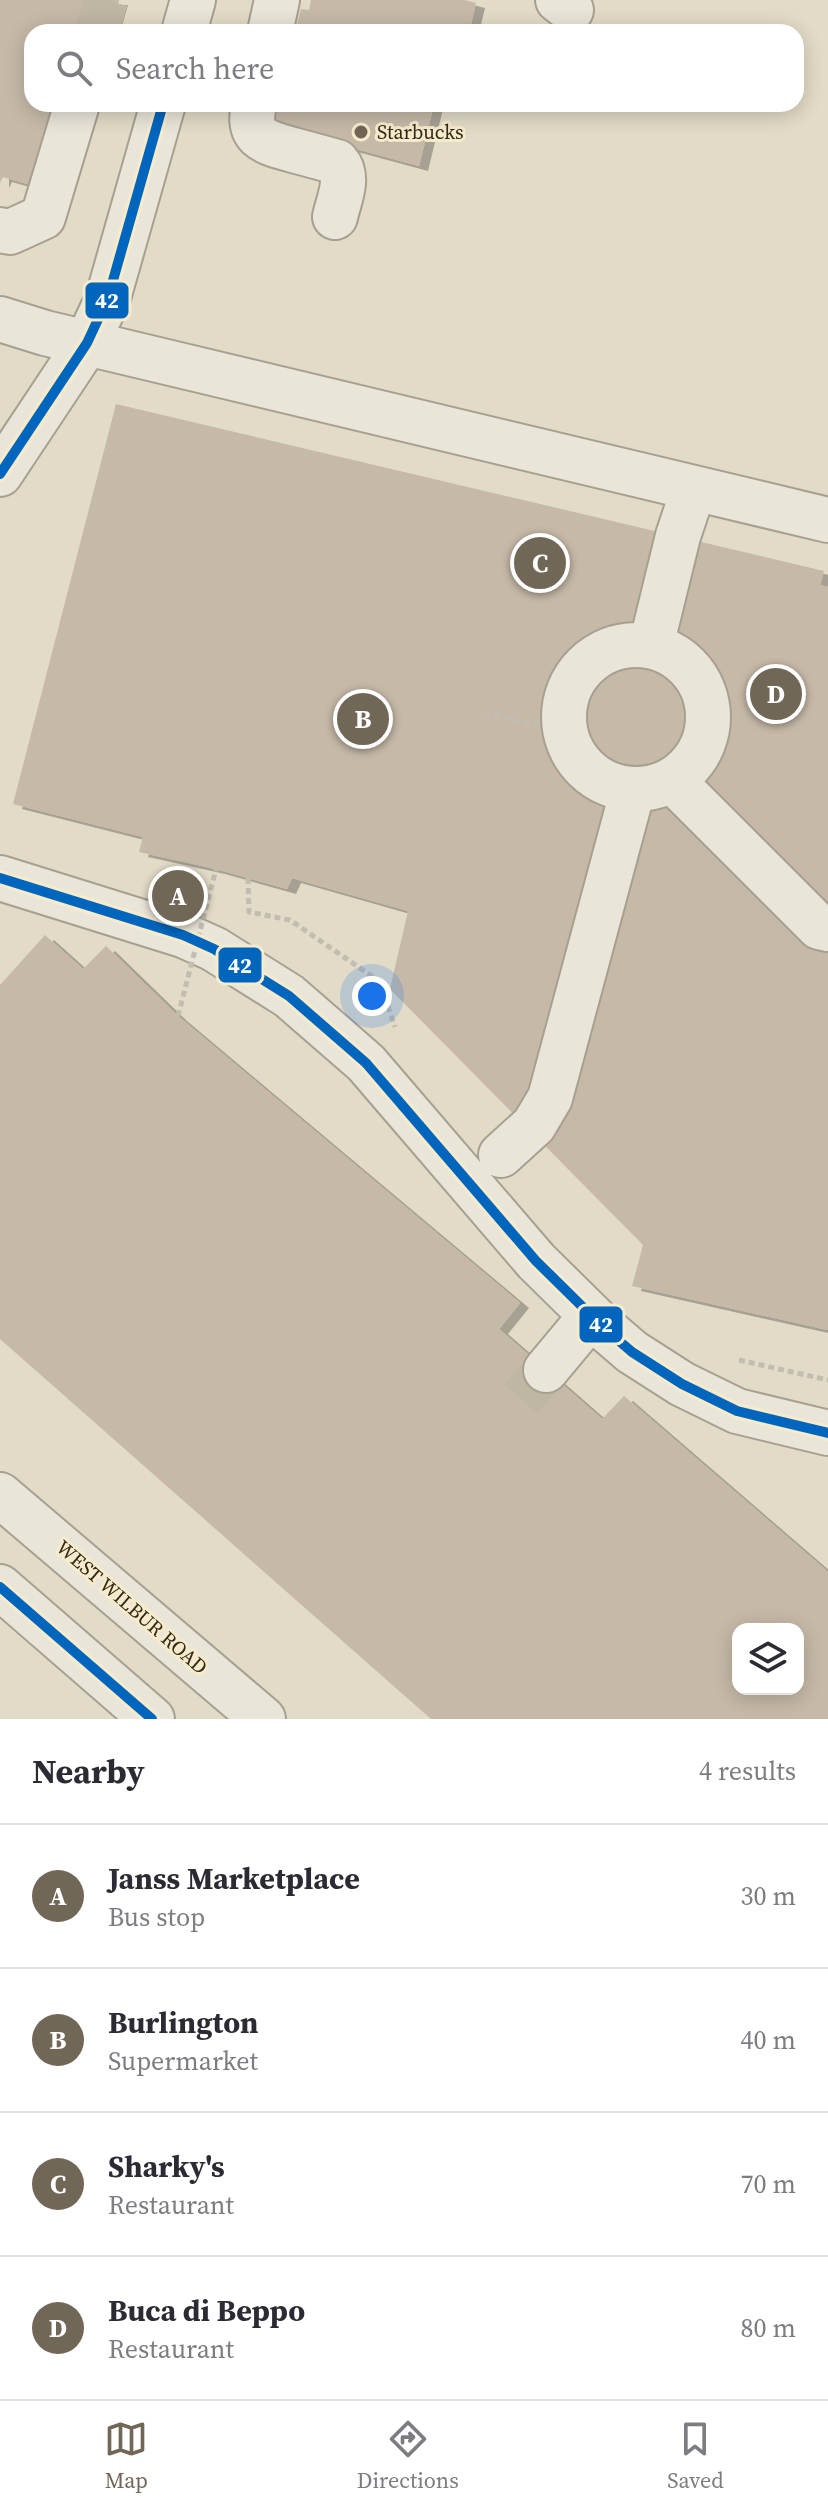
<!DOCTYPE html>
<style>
body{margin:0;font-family:"Source Serif 4",serif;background:#f2f2f3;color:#2b2b33}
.controls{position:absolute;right:24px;bottom:24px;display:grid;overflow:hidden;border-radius:16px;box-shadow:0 4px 20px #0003}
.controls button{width:72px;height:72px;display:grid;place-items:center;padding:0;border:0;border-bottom:2px solid #e1e1e2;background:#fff;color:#2b2b33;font:40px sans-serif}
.you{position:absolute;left:372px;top:996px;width:28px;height:28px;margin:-20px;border:6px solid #fff;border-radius:50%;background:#1a73e8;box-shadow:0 0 0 12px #1a73e833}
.badge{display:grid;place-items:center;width:52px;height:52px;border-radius:50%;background:#716757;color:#fff;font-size:26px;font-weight:700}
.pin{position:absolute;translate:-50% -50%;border:4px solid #fff;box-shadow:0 2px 8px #0006}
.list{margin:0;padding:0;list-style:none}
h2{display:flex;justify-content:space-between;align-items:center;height:104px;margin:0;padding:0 32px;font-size:34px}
h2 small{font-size:26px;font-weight:400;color:#7c7c81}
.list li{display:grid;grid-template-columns:52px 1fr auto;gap:24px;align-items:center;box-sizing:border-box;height:144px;padding:0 32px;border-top:2px solid #e1e1e2}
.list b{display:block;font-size:30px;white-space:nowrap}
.list p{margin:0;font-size:26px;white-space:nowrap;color:#7c7c81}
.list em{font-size:26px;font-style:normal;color:#7c7c81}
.icon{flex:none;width:44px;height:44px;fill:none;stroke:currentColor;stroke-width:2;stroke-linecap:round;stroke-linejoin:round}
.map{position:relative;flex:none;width:828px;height:1719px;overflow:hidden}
.search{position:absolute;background:#fff;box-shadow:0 4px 20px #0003;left:24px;right:24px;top:24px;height:88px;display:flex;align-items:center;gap:20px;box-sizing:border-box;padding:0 28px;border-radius:24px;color:#7c7c81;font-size:30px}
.sheet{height:680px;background:#fff}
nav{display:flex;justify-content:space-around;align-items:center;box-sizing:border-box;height:112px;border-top:2px solid #e1e1e2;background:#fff;font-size:22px;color:#7c7c81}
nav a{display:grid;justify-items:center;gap:4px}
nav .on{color:#716757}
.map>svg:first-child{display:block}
</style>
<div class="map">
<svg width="828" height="1719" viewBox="0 0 828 1719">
<defs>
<filter id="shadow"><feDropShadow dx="9" dy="5" stdDeviation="0" flood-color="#0004"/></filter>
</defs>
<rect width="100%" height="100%" fill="#e2dbc7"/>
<path fill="#c6b9a8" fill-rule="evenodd" filter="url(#shadow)" d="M0,0H119L110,32H95L82,28L81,32H32V104H61L38,187L3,177L0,183Z
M311,0H464L476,3L469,32H295L301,9L309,10Z
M277,104H434L419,166L271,126Z
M116,404L824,571L820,585L828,587V1330L632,1286L643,1245L390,989L408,911L292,878L287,889L216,869L139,852L143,837L13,804Z
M45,935L83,969L106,946L178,1016L520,1303L499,1329L602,1419L624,1396L828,1572V1719H431L0,1339V985ZM738,1629H798V1689H738Z"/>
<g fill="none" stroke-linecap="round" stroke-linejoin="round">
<path stroke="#bfb7a4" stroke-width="44" stroke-dasharray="44 22" stroke-linecap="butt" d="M97,32L106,0
M521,1399L546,1370"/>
<g stroke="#a7a091" stroke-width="48">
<path id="minor" d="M558,0L571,10
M184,32L193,0
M270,32L277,0
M254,104C246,139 265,142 293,150C308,154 323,158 337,162C350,177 339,199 335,217
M0,230L10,232L43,217L77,104
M0,319L45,333L828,520
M0,474L87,343L108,298L163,104
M564 717a72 72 0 1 1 144 0a72 72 0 1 1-144 0Z
M651,646L678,536L694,488
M672,780L819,927L828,929
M0,878L183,935L214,949L289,996L366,1063L536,1261L604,1328L632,1352L682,1384L737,1411L828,1433
M501,1155L534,1125L550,1098L633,789
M546,1370L591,1316
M0,1495L263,1719
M0,1587L152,1719"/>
</g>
<path stroke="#c2bcb1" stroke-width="5" stroke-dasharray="6 4" stroke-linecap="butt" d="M485,713L566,731
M248,878L249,912L290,920L373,977L381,986L395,1027
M739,1360L828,1380"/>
<use href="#minor" stroke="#eae5d9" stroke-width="44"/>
<path stroke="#c2bcb1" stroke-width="5" stroke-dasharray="6 4" stroke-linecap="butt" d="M178,1016L216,869"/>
<g stroke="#f6ebcb" stroke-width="16">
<path id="bus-1" d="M0,474L87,343L108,298L163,104
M0,878L183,935L214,949L289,996L366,1063L536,1261L604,1328L632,1352L682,1384L737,1411L828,1433
M0,1587L152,1719"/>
</g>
<use href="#bus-1" stroke="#0065bd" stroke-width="10"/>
</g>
<circle fill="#716757" stroke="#f6ebcb" stroke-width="3" cx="361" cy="132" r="8"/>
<g text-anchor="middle" stroke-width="6" stroke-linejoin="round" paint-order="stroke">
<g font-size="20" fill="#34281a" stroke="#f6ebcb" text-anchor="start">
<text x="377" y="139">Starbucks</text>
</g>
<g font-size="20" fill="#34281a" stroke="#f6ebcb">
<text transform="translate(132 1607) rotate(41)" y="7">WEST WILBUR ROAD</text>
</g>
</g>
<g stroke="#f6ebcb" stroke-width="3">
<rect x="84" y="281" width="46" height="39" rx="8" fill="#0065bd"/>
<rect x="217" y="946" width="46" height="38" rx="8" fill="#0065bd"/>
<rect x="578" y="1305" width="46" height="39" rx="8" fill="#0065bd"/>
</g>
<g font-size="22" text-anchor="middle" font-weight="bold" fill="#fff">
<text x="107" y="308">42</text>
<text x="240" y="973">42</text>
<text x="601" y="1332">42</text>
</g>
</svg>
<div class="controls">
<button><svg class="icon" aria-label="layers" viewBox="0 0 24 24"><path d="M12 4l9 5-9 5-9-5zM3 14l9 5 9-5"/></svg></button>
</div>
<div class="you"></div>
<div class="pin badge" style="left:178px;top:896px">A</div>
<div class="pin badge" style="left:363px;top:719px">B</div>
<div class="pin badge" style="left:540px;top:563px">C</div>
<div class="pin badge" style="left:776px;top:694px">D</div>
<div class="search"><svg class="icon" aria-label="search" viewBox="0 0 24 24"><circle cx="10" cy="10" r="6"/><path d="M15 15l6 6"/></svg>Search here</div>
</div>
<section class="sheet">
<h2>Nearby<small>4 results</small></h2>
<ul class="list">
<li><span class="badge">A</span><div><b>Janss Marketplace</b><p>Bus stop</p></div><em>30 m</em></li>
<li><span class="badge">B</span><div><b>Burlington</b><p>Supermarket</p></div><em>40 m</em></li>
<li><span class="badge">C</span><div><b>Sharky's</b><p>Restaurant</p></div><em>70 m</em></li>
<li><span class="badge">D</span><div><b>Buca di Beppo</b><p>Restaurant</p></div><em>80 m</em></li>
</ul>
</section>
<nav>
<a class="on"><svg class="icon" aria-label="map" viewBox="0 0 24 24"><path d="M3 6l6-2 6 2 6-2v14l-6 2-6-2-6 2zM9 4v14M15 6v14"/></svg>Map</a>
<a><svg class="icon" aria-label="directions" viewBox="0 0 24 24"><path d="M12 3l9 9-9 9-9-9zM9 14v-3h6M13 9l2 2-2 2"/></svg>Directions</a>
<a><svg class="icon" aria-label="saved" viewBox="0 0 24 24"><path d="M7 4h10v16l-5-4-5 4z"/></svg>Saved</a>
</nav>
